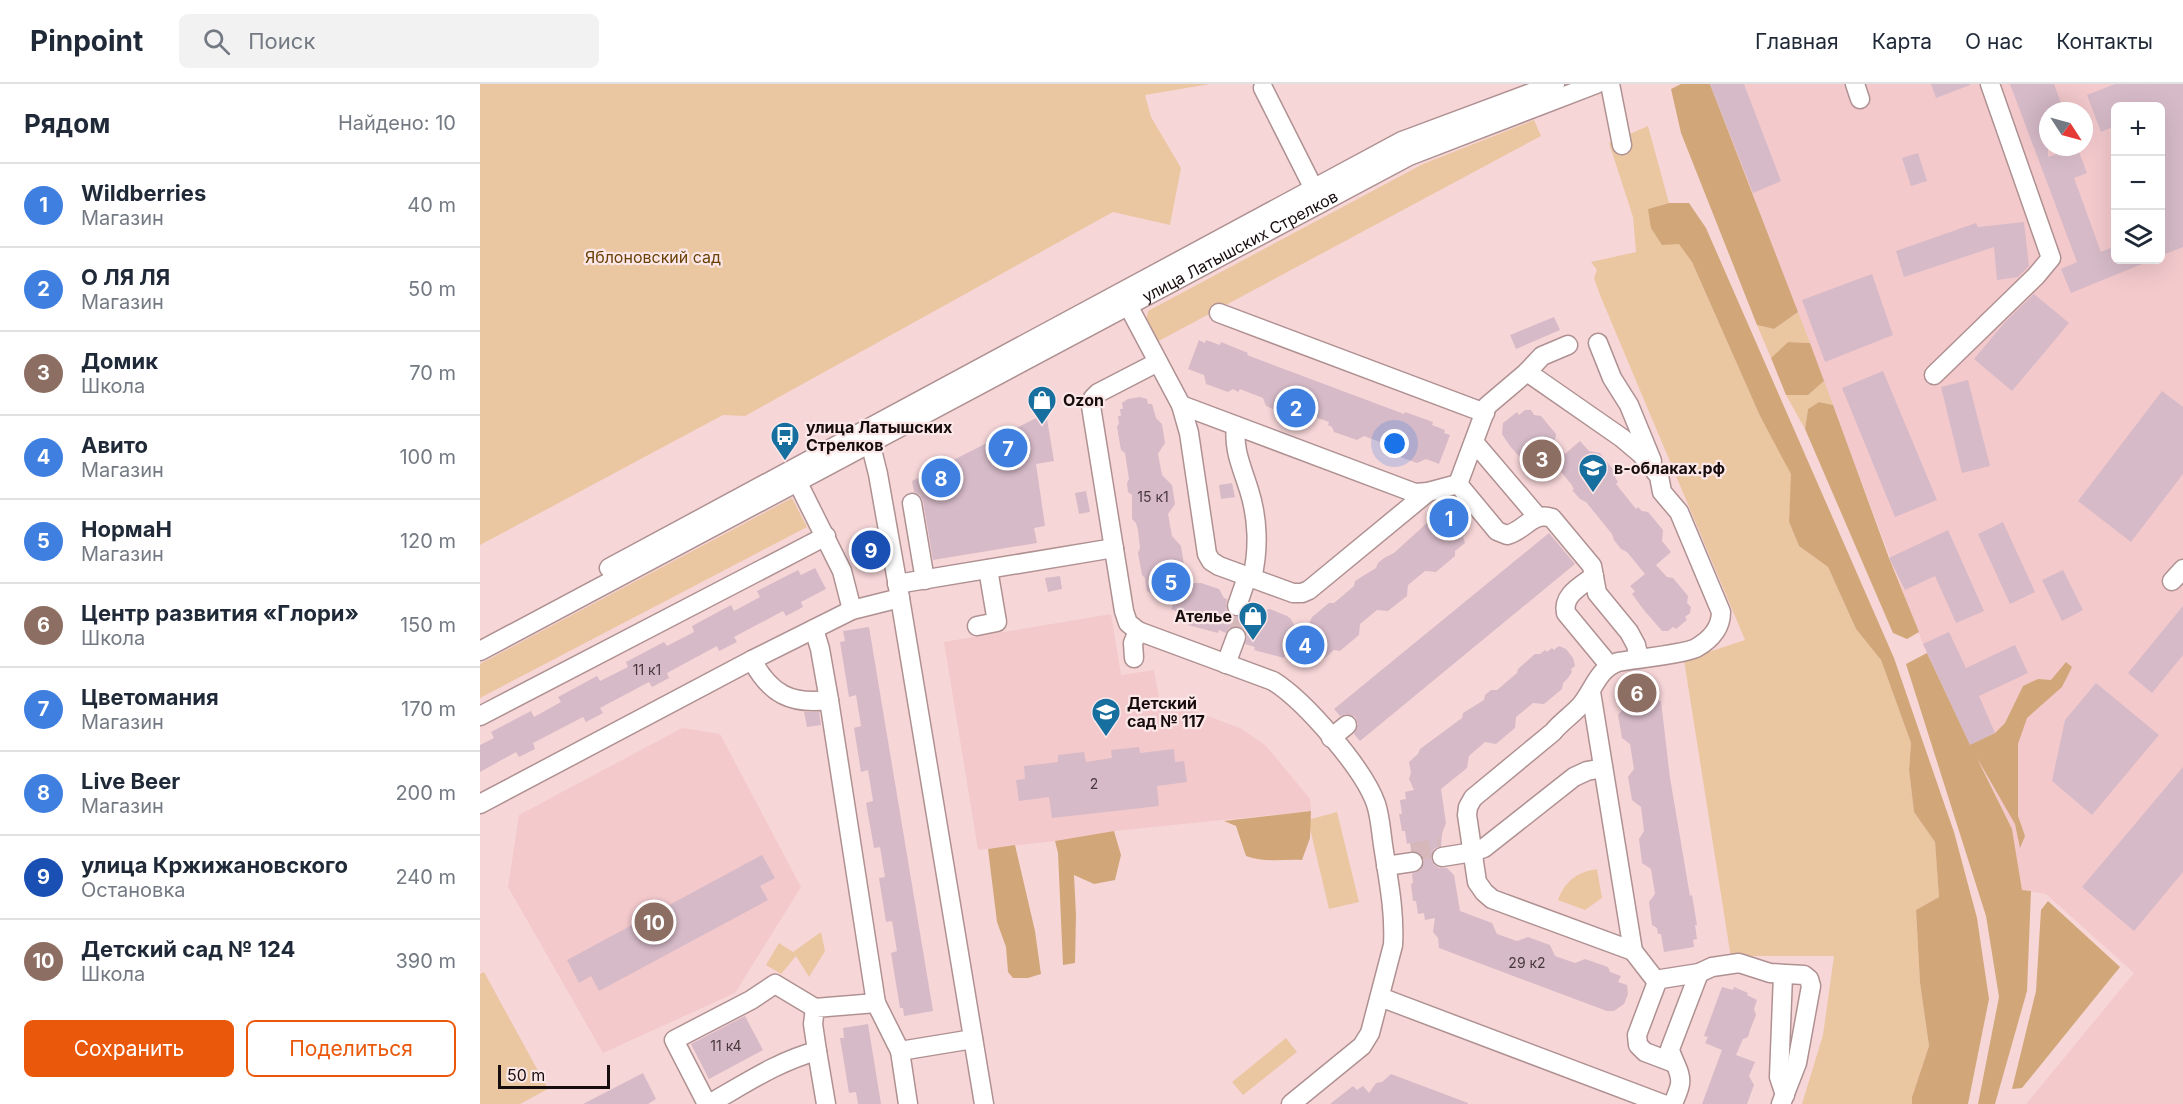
<!DOCTYPE html>
<html lang="ru">
<meta charset="utf-8">
<style>
body{margin:0;font-family:Inter,sans-serif;background:#f2f2f3;color:#1f2937}
.controls{position:absolute;right:18px;top:18px;display:grid;overflow:hidden;border-radius:9px;box-shadow:0 6px 24px #0002}
.controls button{width:54px;height:54px;display:grid;place-items:center;padding:0;border:0;border-bottom:2px solid #e0e1e3;background:#fff;color:#1f2937;font:30px sans-serif}
.compass{position:absolute;left:1559px;top:18px;width:54px;height:54px;border-radius:50%;background:#fff;box-shadow:0 6px 24px #0002;rotate:126deg}
.scale{position:absolute;left:18px;bottom:15px;width:112px;box-sizing:border-box;padding-left:6px;border:3px solid #180d0e;border-top:0;font-size:16px;line-height:21px;white-space:nowrap;color:#180d0e;-webkit-text-stroke:4px #fbe7e8;paint-order:stroke}
.you{position:absolute;left:915px;top:360px;width:21px;height:21px;margin:-15px;border:4px solid #fff;border-radius:50%;background:#1a73e8;box-shadow:0 0 0 9px #1a73e833}
.badge{display:grid;place-items:center;width:39px;height:39px;border-radius:50%;background:#ea580c;color:#fff;font-size:20px;font-weight:700}
.pin{position:absolute;translate:-50% -50%;border:3px solid #fff;box-shadow:0 2px 6px #0006}
.list{margin:0;padding:0;list-style:none}
h2{display:flex;justify-content:space-between;align-items:center;height:78px;margin:0;padding:0 24px;font-size:26px}
h2 small{font-size:20px;font-weight:400;color:#747a83}
.list li{display:grid;grid-template-columns:39px 1fr auto;gap:18px;align-items:center;box-sizing:border-box;height:84px;padding:0 24px;border-top:2px solid #e0e1e3}
.list b{display:block;font-size:22px;white-space:nowrap}
.list p{margin:0;font-size:20px;white-space:nowrap;color:#747a83}
.list em{font-size:20px;font-style:normal;color:#747a83}
.actions{display:flex;gap:12px;padding:18px 24px}
.actions a{flex:1;padding:14px 0;border:2px solid #ea580c;border-radius:9px;text-align:center;font-size:21px;color:#ea580c}
.actions .main{background:#ea580c;color:#fff}
.icon{flex:none;width:33px;height:33px;fill:none;stroke:currentColor;stroke-width:2;stroke-linecap:round;stroke-linejoin:round}
.map{position:relative;flex:none;width:1703px;height:1020px;overflow:hidden}
header{display:flex;align-items:center;gap:36px;box-sizing:border-box;height:84px;padding:0 30px;background:#fff;border-bottom:2px solid #e0e1e3}
header strong{font-size:28px}
nav{display:flex;gap:33px;margin-inline-start:auto;font-size:21px}
.search{width:420px;height:54px;background:#f2f2f3;display:flex;align-items:center;gap:15px;box-sizing:border-box;padding:0 21px;border-radius:9px;color:#747a83;font-size:22px}
main{display:flex}
aside{flex:1;background:#fff}
.map>svg:first-child{display:block}
</style>
<header>
<strong>Pinpoint</strong>
<div class="search"><svg class="icon" aria-label="search" viewBox="0 0 24 24"><circle cx="10" cy="10" r="6"/><path d="M15 15l6 6"/></svg>Поиск</div>
<nav><a>Главная</a><a>Карта</a><a>О нас</a><a>Контакты</a></nav>
</header>
<main>
<aside>
<h2>Рядом<small>Найдено: 10</small></h2>
<ul class="list">
<li><span class="badge" style="background:#3f7fe0">1</span><div><b>Wildberries</b><p>Магазин</p></div><em>40 m</em></li>
<li><span class="badge" style="background:#3f7fe0">2</span><div><b>О ЛЯ ЛЯ</b><p>Магазин</p></div><em>50 m</em></li>
<li><span class="badge" style="background:#8d6e63">3</span><div><b>Домик</b><p>Школа</p></div><em>70 m</em></li>
<li><span class="badge" style="background:#3f7fe0">4</span><div><b>Авито</b><p>Магазин</p></div><em>100 m</em></li>
<li><span class="badge" style="background:#3f7fe0">5</span><div><b>НормаН</b><p>Магазин</p></div><em>120 m</em></li>
<li><span class="badge" style="background:#8d6e63">6</span><div><b>Центр развития «Глори»</b><p>Школа</p></div><em>150 m</em></li>
<li><span class="badge" style="background:#3f7fe0">7</span><div><b>Цветомания</b><p>Магазин</p></div><em>170 m</em></li>
<li><span class="badge" style="background:#3f7fe0">8</span><div><b>Live Beer</b><p>Магазин</p></div><em>200 m</em></li>
<li><span class="badge" style="background:#1a4fb4">9</span><div><b>улица Кржижановского</b><p>Остановка</p></div><em>240 m</em></li>
<li><span class="badge" style="background:#8d6e63">10</span><div><b>Детский сад № 124</b><p>Школа</p></div><em>390 m</em></li>
</ul>
<div class="actions"><a class="main">Сохранить</a><a>Поделиться</a></div>
</aside>
<div class="map">
<svg width="1703" height="1020" viewBox="0 0 1703 1020">
<rect width="100%" height="100%" fill="#f7d6d8"/>
<path fill="#f3c9cc" fill-rule="evenodd" d="M1230,0H1703V1020H1546L1654,889L1566,810L1542,806L1532,745L1443,560ZM1636,22H1680V176H1636ZM1568,27H1604V63H1568Z
M631,530L641,591L674,586L679,614L760,644L786,662L830,715L831,727L634,747L575,757L498,766L464,558Z
M202,644L240,650L321,803L255,909L123,969L28,803L39,731Z"/>
<path fill="#eac6a1" d="M0,0H730L665,11L671,33L701,84L690,141L633,128L265,332L243,331L0,461Z
M1054,36L1061,52L675,259L666,237L668,227L943,80Z
M1168,42L1189,119L1168,125L1199,159L1212,178L1280,332L1312,390L1309,438L1319,462L1348,483L1376,545L1401,576L1431,659L1429,686L1434,728L1455,758L1459,813L1436,826L1440,899L1449,962L1432,1013V1020H1322L1343,951L1354,872H1260L1251,874L1204,576L1265,556L1120,211L1114,194L1117,186L1111,178L1156,168L1153,133L1129,59Z
M1318,228L1330,259L1308,258L1291,274L1277,241L1294,245Z
M1344,297L1353,321L1339,318L1328,325L1325,345L1306,311H1328Z
M312,414L327,443L0,614V580Z
M857,728L879,818L849,825L828,736Z
M1117,785L1122,814L1105,826L1078,816C1085,797 1097,788 1117,785Z
M341,848L345,867L329,893L316,872L301,890L286,881L299,859L313,868Z
M4,888L68,1005L40,1020H0V890Z
M806,954L817,968L763,1011L752,998Z"/>
<path fill="#d1a779" d="M1201,0H1230L1318,228L1294,245L1277,241L1201,49L1191,5Z
M1189,119H1209L1226,144L1414,574L1474,748L1497,834L1509,915L1488,1020H1432V1013L1449,962L1440,899L1436,826L1459,813L1455,758L1434,728L1429,686L1431,659L1401,576L1376,545L1348,483L1319,462L1309,438L1311,390L1280,332L1212,178L1199,160L1182,161L1171,144L1168,125Z
M1308,258L1330,259L1344,297L1328,311H1306L1291,274Z
M1339,318L1353,321L1409,474L1439,548L1427,555L1413,549L1325,345L1328,325Z
M1447,569L1490,660L1515,649L1525,639L1543,602L1558,595L1571,596L1586,578L1592,583L1582,603L1547,634L1538,660V732L1545,752L1540,764L1535,740L1497,674L1532,745L1542,806L1551,807L1547,907L1515,1020H1498L1519,913L1506,832L1426,580Z
M831,727L830,754L822,776C803,775 784,779 766,772L756,742L744,737Z
M634,747L641,771L635,796L614,800L594,791L596,831L595,879L583,881L578,769L575,757Z
M535,761L555,847L561,890L548,894H533L528,888L526,863L517,838L508,765Z
M1568,817L1640,883L1542,1004L1532,1005L1556,907L1561,826Z"/>
<path fill="#d6bac7" d="M1230,0H1264L1301,97L1273,109Z
M1451,0H1490V1L1456,14Z
M1530,0H1574L1584,27H1568V73L1597,63L1607,89L1594,94L1621,168L1635,162V176H1672L1591,209L1581,185L1597,178Z
M1635,0H1703V163L1680,172V22H1635V42L1621,48L1607,11Z
M1438,69L1447,97L1431,102L1422,74Z
M1544,138L1549,182L1538,193L1517,196L1514,163L1424,193L1416,167L1496,139L1498,143Z
M1392,190L1413,251L1345,278L1322,216Z
M1554,210L1589,239L1532,307L1494,275L1526,237Z
M1074,233L1080,246L1036,265L1030,251Z
M719,256L725,259L726,256L740,261L741,258L768,269L767,271L924,330L925,328L953,338L952,341L965,346L964,349L970,351L959,380L946,375L937,379L915,371L913,365L907,363L908,361L884,352L877,356L854,348L852,343L848,341L849,338L819,327L818,330L813,328L808,331L786,322L783,314L760,305L758,308L753,305L748,308L726,300L724,291L708,285Z
M1403,287L1457,416L1415,433L1362,304Z
M1488,296L1510,382L1482,389L1461,303Z
M1682,307L1703,323V390L1651,458L1598,417Z
M660,313L667,315L668,320H672L676,334L682,340L685,359L678,370L682,391L692,401L695,420L688,430L692,452L701,462L704,481L703,499H721L739,505L744,514L747,515L746,524L748,529L754,533L764,531L769,523L780,527L790,525L807,532L811,535L820,552L813,571L806,569L804,574L774,566L775,563L765,560L767,551L759,542L749,544L746,549L739,546L738,549L708,541L709,539L696,534L698,528L691,525L695,516L682,515L667,507L665,494L662,491L658,469L660,464L658,446L656,439L652,435V411L648,408L647,399L649,395L645,369L641,366L637,343L639,339L638,332H641L640,325H643L642,319L648,315Z
M1045,326H1051L1054,331L1061,332L1076,350L1075,357L1085,370L1100,357L1109,367L1120,369L1135,388V393L1138,398L1136,400L1156,425L1158,423L1162,427L1168,428L1183,446L1182,457L1191,468L1176,481L1187,493L1193,494L1208,512L1207,519L1211,523L1210,529L1205,533L1207,536L1196,545L1193,543L1188,547H1182L1163,525L1152,510L1155,507L1150,502L1165,490L1147,468L1141,465L1134,456L1132,450L1106,418L1100,415L1092,406L1094,405L1091,400L1074,379L1059,391L1055,385L1052,387L1030,362L1022,350L1023,339L1037,328L1039,331Z
M566,329L574,377L556,380L565,442L554,444L557,459L453,476L443,417L440,411L434,408L432,397Z
M752,399L755,413L741,415L739,401Z
M606,407L610,428L599,430L595,409Z
M971,430L978,433L985,442L987,449L983,453L985,459L975,467V472L956,488L945,487L928,501L927,512L908,527L897,526L880,540L879,551L860,567L854,566L845,574L833,569L827,570L819,563L832,533L849,519H854L860,514L874,502L875,497L896,484L898,479L904,474L914,469L948,438H952L957,434L959,436L964,431L966,433Z
M1523,438L1555,508L1530,520L1498,450Z
M1468,446L1504,527L1476,539L1455,492L1425,506L1409,474Z
M1069,449L1095,480L880,657L874,650L878,640L875,633L866,630L860,632L854,625Z
M335,484L346,505L321,518L323,523L306,532L303,527L254,553L257,558L239,567L237,562L187,589L189,594L172,603L169,598L120,624L123,629L106,638L103,633L53,659L55,665L39,673L36,668L0,688V661L14,654L11,648L51,627L54,633L81,618L78,613L117,592L120,597L148,583L146,578L184,558L187,562L214,548L212,542L251,521L254,527L280,513L277,507L318,486L321,491Z
M1583,486L1603,526L1582,537L1562,496Z
M580,492L582,505L568,508L565,494Z
M1703,522V571L1672,609L1648,589Z
M389,543L453,927L424,932L423,924H420L411,869L417,867L412,837L406,838L399,794L405,793L400,763L394,764L386,719L393,717L388,686L381,688L374,644L381,642L376,611L369,613L360,558L365,557L363,547Z
M1469,548L1486,584L1535,561L1548,589L1499,612L1515,649L1490,661L1443,560Z
M1079,562L1086,565L1093,574L1095,582L1091,585L1092,588L1088,594L1083,599L1082,605L1064,620L1053,619L1036,633L1035,644L1016,660L1005,658L989,672L987,684L961,705L966,739L962,750L961,762L954,765L951,774L954,781L959,784H967L974,791L980,827L1012,839L1017,850L1037,857L1048,853L1070,861L1075,872L1095,879L1105,875L1128,883L1130,888L1141,892L1138,898L1147,901L1148,910L1144,920L1134,927H1127L959,864L958,854L953,848L955,834L945,836L944,829L938,830L936,817H933L931,800L933,799L932,790L940,786L944,776L938,768L931,767L930,759L927,760L925,747H922L919,730H922L920,716L926,715L925,708L934,706L929,695L931,689L929,678L938,670L940,665L982,634L983,629L1004,616L1005,611L1011,606H1017L1037,589L1038,585L1055,570H1060L1065,566L1067,568L1072,564L1074,566Z
M1159,586L1161,598L1171,597L1172,604L1176,603L1178,617H1181L1190,694L1210,812L1212,811L1217,841H1215L1217,855L1213,856L1214,863L1184,868L1181,850H1178L1177,844L1172,841L1169,818L1175,810L1171,785L1162,779L1159,755L1164,747L1161,723L1152,716L1148,693L1154,685L1150,660L1142,654L1138,631L1142,626L1141,620H1144L1141,602L1151,600L1149,588Z
M1616,599L1679,651L1612,731L1572,697L1585,636Z
M324,628H339L341,641L327,643Z
M659,663L660,669L694,665L695,678L704,677L707,698L677,702L679,722L572,734L569,713L539,717L536,696L545,695L544,682L578,678V671L604,668L606,678L632,674L631,666Z
M1703,683V788L1654,847L1602,803Z
M282,771L295,794L280,802L288,816L119,907L111,892L99,899L87,876Z
M1242,903L1253,906L1254,903L1268,909L1267,911L1277,916L1274,925L1276,931L1270,946L1268,953L1263,955L1256,971L1275,978L1269,992L1274,1001L1267,1020H1222L1242,966L1225,959L1228,953L1224,952Z
M265,932L283,966L229,995L211,960Z
M388,940L401,1020H378L376,1008L369,1009L360,954H364L363,944Z
M163,989L176,1015L168,1020H103Z
M911,990L988,1019V1020H850L873,1002L877,1006L883,1002L889,1009L896,999L902,998Z"/>
<g fill="none" stroke-linecap="round" stroke-linejoin="round">
<path stroke="#d6b8ba" stroke-width="18" stroke-dasharray="18 9" stroke-linecap="butt" d="M756,553L766,525
M932,768L961,763"/>
<g stroke="#af9192" stroke-width="21">
<g id="minor">
<path d="M1130,0L1142,61"/>
<path d="M1375,0L1380,15"/>
<path d="M783,4L834,105"/>
<path d="M642,210L701,321L709,349L727,470L731,477L739,482L813,509H822L829,506L948,408"/>
<path d="M739,229L1005,329"/>
<path d="M1118,259L1132,294L1149,321L1172,377"/>
<path d="M678,278L618,309L613,314L611,322L644,527L648,539L658,547L793,597C825,617 884,685 896,720C900,732 901,747 903,761C908,794 915,827 913,861L890,949L882,962L811,1020"/>
<path d="M1047,288L1062,272L1088,261"/>
<path d="M1454,291L1556,192L1571,174L1510,0"/>
<path d="M701,321L935,409L948,408L978,400L1017,447L1027,451C1046,446 1052,427 1072,434L1112,482L1117,509L1149,548L1156,561L1159,574"/>
<path d="M756,342C753,366 762,383 769,406C778,434 779,466 772,494"/>
<path d="M384,349L390,358L398,390L420,514L504,1020"/>
<path d="M994,358L1057,432"/>
<path d="M317,397L362,487L372,526"/>
<path d="M978,400L1007,322L1047,288L1142,354L1161,370L1179,392L1182,408L1199,428L1241,528C1241,544 1230,556 1216,564C1205,570 1153,575 1138,578C1118,585 1114,605 1101,621C1092,631 1081,638 1073,648L993,714L988,723L987,731L997,798L1004,808L1012,815L1153,867"/>
<path d="M432,419L445,496"/>
<path d="M129,484L922,57L1075,0"/>
<path d="M1114,492C1101,502 1082,511 1086,529L1129,581"/>
<path d="M1692,497L1703,485"/>
<path d="M417,500L634,464"/>
<path d="M757,522L767,493"/>
<path d="M497,542L517,538L508,485"/>
<path d="M334,545L340,565L349,616L396,919"/>
<path id="s1" d="M0,567L929,72L1116,0"/>
<path d="M654,574L653,559L658,547"/>
<path d="M272,576C290,610 311,621 349,616"/>
<path d="M746,580L756,553"/>
<path d="M1111,608L1153,867L1177,898"/>
<path d="M0,632L346,452"/>
<path d="M851,654L867,641"/>
<path d="M0,720L272,576L372,526L420,514"/>
<path d="M962,773L993,768L1004,764L1094,693L1107,687L1123,684"/>
<path d="M906,782L933,778"/>
<path d="M1303,891L1299,993L1305,1011"/>
<path d="M900,913L1183,1020"/>
<path d="M337,967L346,1020"/>
<path d="M420,967L493,955"/>
<path d="M1194,979L1165,968L1158,961L1157,951L1177,898L1181,895L1219,889L1232,883L1259,879L1290,889L1324,891L1329,895L1331,902L1317,979L1301,1020"/>
<path d="M227,1020L194,956L271,916L295,900L335,924"/>
<path d="M229,1020C263,1001 298,977 337,967L333,940L335,924L396,919L420,967L428,1020"/>
<path d="M1193,1020C1195,1014 1199,1007 1200,1000C1202,988 1192,976 1190,965L1219,889"/>
</g>
</g>
<use href="#minor" stroke="#fff" stroke-width="18"/>
</g>
<defs>
<g id="shop-pin" transform="scale(1.5)"><path d="M0 17L-7.5 6A9.5 9.5 0 1 1 7.5 6Z" fill="#176f9f" stroke="#fbe7e8"/><path d="M-5-2.5h2.3a2.7 3.5 0 0 1 5.4 0H5L5.5 6h-11ZM-1.5-2.5h3a1.5 2.3 0 0 0-3 0Z" fill="#fff"/></g>
<g id="bus-pin" transform="scale(1.5)"><path d="M0 17L-7.5 6A9.5 9.5 0 1 1 7.5 6Z" fill="#176f9f" stroke="#fbe7e8"/><path d="M-5-6H5V4H4V6H2V4H-2V6H-4V4H-5ZM-3.5-4V0h7V-4ZM-3.5 1.2v1.5H-2V1.2ZM2 1.2v1.5H3.5V1.2Z" fill="#fff"/></g>
<g id="school-pin" transform="scale(1.5)"><path d="M0 17L-7.5 6A9.5 9.5 0 1 1 7.5 6Z" fill="#176f9f" stroke="#fbe7e8"/><path d="M0-5L7-2L0 1L-7-2ZM-4 1L0 2.5L4 1V4Q0 6-4 4Z" fill="#fff"/></g>
</defs>
<g fill-rule="evenodd">
<use href="#shop-pin" x="562" y="316"/>
<use href="#bus-pin" x="305" y="352"/>
<use href="#school-pin" x="1113" y="384"/>
<use href="#shop-pin" x="773" y="532"/>
<use href="#school-pin" x="626" y="628"/>
</g>
<g text-anchor="middle" stroke-width="4.5" stroke-linejoin="round" paint-order="stroke">
<g font-size="14" fill="#48383c">
<text x="673" y="418">15 к1</text>
<text x="167" y="591">11 к1</text>
<text x="614" y="705">2</text>
<text x="1047" y="884">29 к2</text>
<text x="246" y="967">11 к4</text>
</g>
<g font-size="16" fill="#180d0e" stroke="#fbe7e8">
<text dy="6" stroke="none"><textPath href="#s1" startOffset="861">улица Латышских Стрелков</textPath></text>
</g>
<g font-size="16" fill="#694106" stroke="#fbe7e8">
<text x="173" y="179">Яблоновский сад</text>
</g>
<g font-size="16" font-weight="bold" fill="#180d0e" stroke="#fbe7e8" text-anchor="start">
<text x="583" y="322">Ozon</text>
<text x="326" y="349">улица Латышских<tspan x="326" dy="18">Стрелков</tspan></text>
<text x="1134" y="390">в-облаках.рф</text>
<text x="752" y="538" text-anchor="end">Ателье</text>
<text x="647" y="625">Детский<tspan x="647" dy="18">сад № 117</tspan></text>
</g>
</g>
</svg>
<div class="controls">
<button>+</button>
<button>−</button>
<button><svg class="icon" aria-label="layers" viewBox="0 0 24 24"><path d="M12 4l9 5-9 5-9-5zM3 14l9 5 9-5"/></svg></button>
</div>
<svg class="compass" viewBox="-18 -18 36 36"><path d="M0-13l5 13h-10z" fill="#e53935"/><path d="M0 13l5-13h-10z" fill="#747a83"/></svg>
<div class="scale">50 m</div>
<div class="you"></div>
<div class="pin badge" style="left:969px;top:434px;background:#3f7fe0">1</div>
<div class="pin badge" style="left:816px;top:324px;background:#3f7fe0">2</div>
<div class="pin badge" style="left:1062px;top:375px;background:#8d6e63">3</div>
<div class="pin badge" style="left:825px;top:561px;background:#3f7fe0">4</div>
<div class="pin badge" style="left:691px;top:498px;background:#3f7fe0">5</div>
<div class="pin badge" style="left:1157px;top:609px;background:#8d6e63">6</div>
<div class="pin badge" style="left:528px;top:364px;background:#3f7fe0">7</div>
<div class="pin badge" style="left:461px;top:394px;background:#3f7fe0">8</div>
<div class="pin badge" style="left:391px;top:466px;background:#1a4fb4">9</div>
<div class="pin badge" style="left:174px;top:838px;background:#8d6e63">10</div>
</div>
</main>
